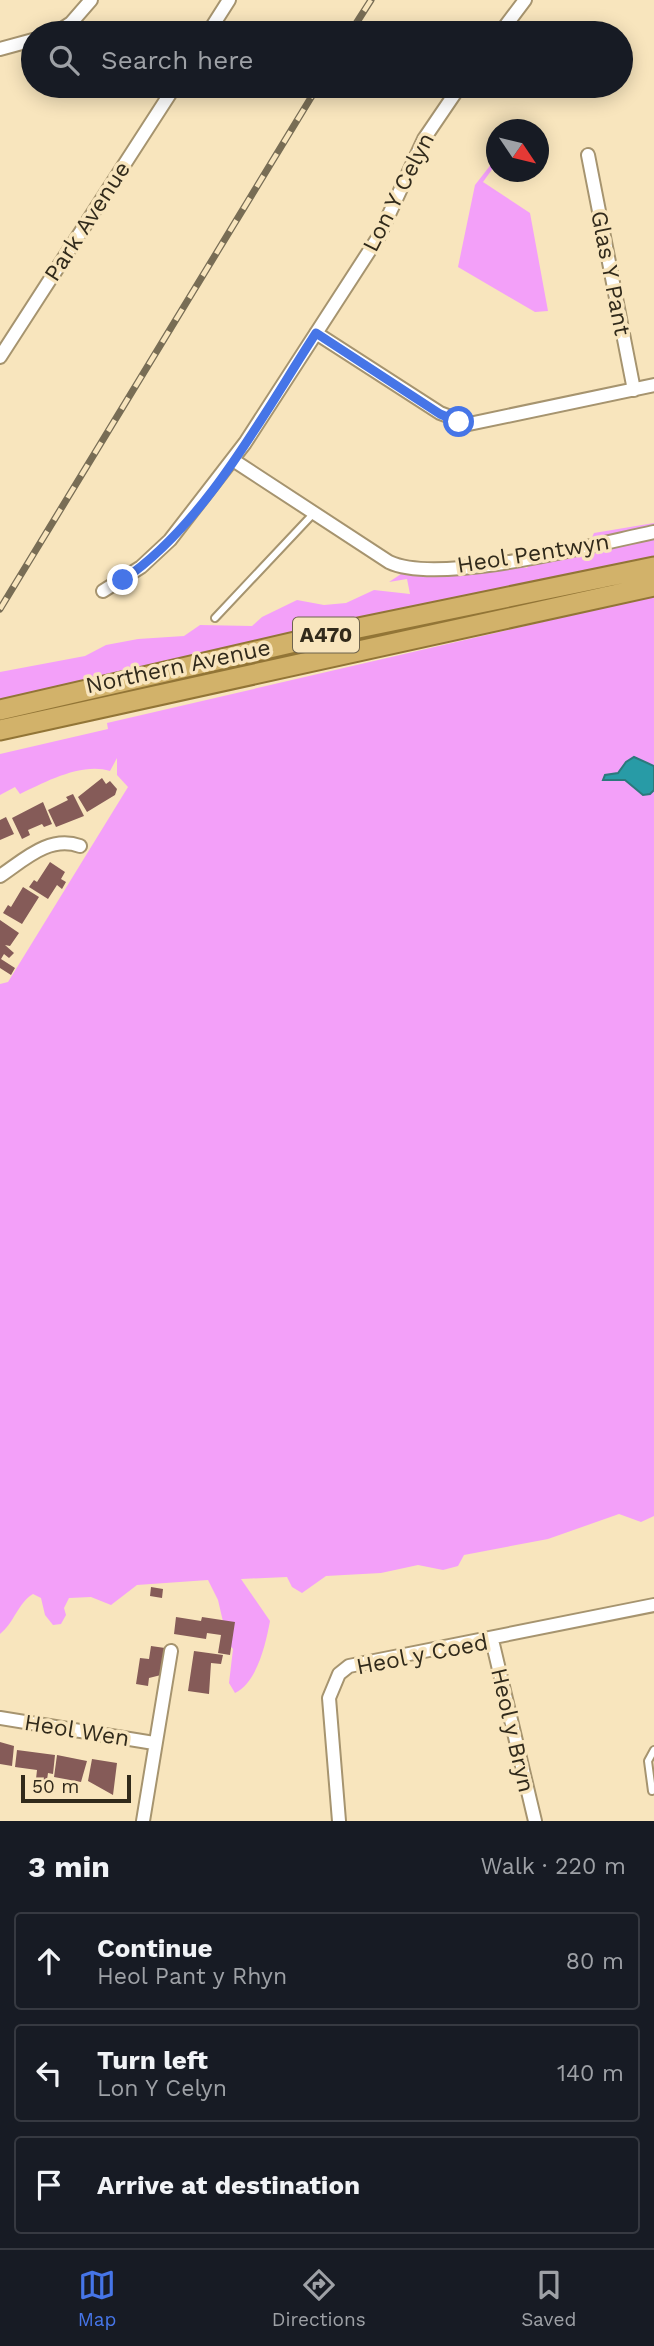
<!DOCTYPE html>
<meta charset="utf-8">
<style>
body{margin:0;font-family:"Work Sans",sans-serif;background:#242831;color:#f1f3f6}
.compass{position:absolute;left:486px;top:119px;width:63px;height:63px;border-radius:50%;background:#171b24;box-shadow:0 4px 18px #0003;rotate:125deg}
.scale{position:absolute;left:21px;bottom:18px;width:110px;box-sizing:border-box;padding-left:7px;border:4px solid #312a1b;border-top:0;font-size:19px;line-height:24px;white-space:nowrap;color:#312a1b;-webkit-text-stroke:5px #f8e5bd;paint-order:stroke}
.stop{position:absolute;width:21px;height:21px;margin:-16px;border:5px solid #4675e7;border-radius:50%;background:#fff}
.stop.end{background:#4675e7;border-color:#fff;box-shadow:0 2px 7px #0008}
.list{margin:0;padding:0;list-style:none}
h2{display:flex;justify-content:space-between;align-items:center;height:91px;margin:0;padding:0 28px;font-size:30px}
h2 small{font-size:23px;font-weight:400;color:#9ea1a6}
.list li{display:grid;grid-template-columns:46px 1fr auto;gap:21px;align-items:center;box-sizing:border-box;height:98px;margin:0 14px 14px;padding:0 14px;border:2px solid #363941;border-radius:7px}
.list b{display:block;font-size:26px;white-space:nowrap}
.list p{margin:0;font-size:23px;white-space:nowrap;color:#9ea1a6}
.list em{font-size:23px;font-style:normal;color:#9ea1a6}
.icon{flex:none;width:38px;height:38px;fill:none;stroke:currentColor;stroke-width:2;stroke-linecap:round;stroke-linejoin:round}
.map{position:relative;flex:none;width:654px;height:1821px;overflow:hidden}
.search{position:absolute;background:#171b24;box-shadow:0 4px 18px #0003;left:21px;right:21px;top:21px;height:77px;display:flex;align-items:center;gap:18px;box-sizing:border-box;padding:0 24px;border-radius:38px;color:#9ea1a6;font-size:26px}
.sheet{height:427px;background:#171b24}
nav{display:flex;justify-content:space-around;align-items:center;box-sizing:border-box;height:98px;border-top:2px solid #363941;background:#171b24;font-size:19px;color:#9ea1a6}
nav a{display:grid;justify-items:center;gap:4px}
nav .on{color:#4675e7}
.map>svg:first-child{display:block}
</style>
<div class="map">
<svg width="654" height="1821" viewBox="0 0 654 1821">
<rect width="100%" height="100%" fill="#f8e5bd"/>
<path fill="#f3a0f9" d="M496,158V164L483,182L530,213L548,311L535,312L458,267L475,185Z
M654,523V559L629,568L622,564L596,569L593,575L0,702V672L85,656L106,645L138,639L184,636L200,625L252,626L262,617L297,600L324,605L346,603L374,590L410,594L407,579L389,582L401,574H423L452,563L480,558L527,568L532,559L587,548L594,533Z
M654,596V1516L641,1522L619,1514L548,1539L464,1555L458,1566L443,1570L418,1565L381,1573L326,1576L302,1593L292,1587L287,1577L241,1579L270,1621C266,1643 257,1683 235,1693L229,1683L233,1649L228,1643L218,1600L208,1580L137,1585L111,1605L91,1597L69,1598L64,1608L66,1615L61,1624L53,1625L45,1615L41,1598L33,1594C18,1603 14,1623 0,1634V984L8,982L128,787L117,775V758L110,771C82,762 45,782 20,794L15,787L0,795V754L108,729L107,723Z"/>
<path fill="#289ba6" stroke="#2b797c" stroke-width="2" d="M634,757L654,766V790L650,794L643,795L625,780H603L605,775L618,773L626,762Z"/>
<path fill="#855b58" d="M102,778L106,784L110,781L117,789L115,795L87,812L78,797Z
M73,794L84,816L56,827L48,810L68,800L66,797Z
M43,802L52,824L44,827L42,824L28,830L30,835L22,839L12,818Z
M6,817L14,834L0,840V820Z
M50,862L65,872L61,879L66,882L62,889L57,885L48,899L29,887L34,880L37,882Z
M23,887L39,897L22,924L3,913L8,905L11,907Z
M0,920L19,933L10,946L5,945L14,953L9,958L4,954L1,959L15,968L11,975L0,968Z
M151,1587L163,1589L162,1598L150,1596Z
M176,1617L201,1621L202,1617L235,1622L230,1655L218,1653L221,1635L207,1633L206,1639L174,1634Z
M151,1646L165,1648L161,1675L149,1678L148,1686L136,1684L140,1658L149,1659Z
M194,1651L223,1655L221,1664L211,1663L209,1694L188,1691Z
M0,1742L14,1746L12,1766L0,1764Z
M17,1750L55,1755L53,1774L48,1773L47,1780L36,1779L37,1770L15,1767Z
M57,1755L87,1761L81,1782L54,1777Z
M92,1759L117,1763L113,1795L88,1781Z"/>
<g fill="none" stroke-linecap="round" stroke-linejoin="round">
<g stroke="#a6946f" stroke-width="10">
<path id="service" d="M215,618L313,514
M652,1791L648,1761L654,1750"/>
</g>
<g stroke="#a6946f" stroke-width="16">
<path id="minor" d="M56,33L71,23L91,0
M208,33L229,0
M500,33L525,0
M0,49L33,40
M588,155L634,390
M316,333L440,413L469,424L654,385
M0,357L175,86
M233,460L389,562C439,586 596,544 654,532
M103,591L141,567L170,540L245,443L379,236L424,139L460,86
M0,876C24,860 49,835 80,846
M492,1640L535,1821
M0,1718L154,1743
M143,1821L171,1651
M339,1821L329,1698L339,1674L349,1666L654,1605"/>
</g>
<g stroke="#927536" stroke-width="23">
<path id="trunk" d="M0,710L334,633L654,567
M0,730L654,586"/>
</g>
<use href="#service" stroke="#fff" stroke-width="6"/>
<use href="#minor" stroke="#fff" stroke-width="12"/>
<use href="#trunk" stroke="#d2b26a" stroke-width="19"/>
<g stroke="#786d55" stroke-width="7">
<path id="rail" d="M350,33L371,0
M0,609L318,86"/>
</g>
<use href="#rail" stroke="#f8e5bd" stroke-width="4.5" stroke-dasharray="13" stroke-linecap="butt"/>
</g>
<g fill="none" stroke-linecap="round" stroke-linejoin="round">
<path stroke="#4675e7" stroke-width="9" d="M123,580C206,523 262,416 316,333L440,414L459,422"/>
</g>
<g text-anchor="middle" stroke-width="7" stroke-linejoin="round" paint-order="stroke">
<rect fill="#f8e5bd" stroke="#6d624c" stroke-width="2" x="293" y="617.5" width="66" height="35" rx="5"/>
<g font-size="21" font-weight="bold" fill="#312a1b">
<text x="326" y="642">A470</text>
</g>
<g font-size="23" fill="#312a1b" stroke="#f8e5bd">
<text transform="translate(398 192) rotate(-63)" y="8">Lon Y Celyn</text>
<text transform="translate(87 221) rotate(-57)" y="8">Park Avenue</text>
<text transform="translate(611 273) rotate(79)" y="8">Glas Y Pant</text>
<text transform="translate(533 553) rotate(-9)" y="8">Heol Pentwyn</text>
<text transform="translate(178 666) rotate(-12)" y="8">Northern Avenue</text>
<text transform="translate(422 1654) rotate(-11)" y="8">Heol y Coed</text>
<text transform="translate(77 1730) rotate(9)" y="8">Heol Wen</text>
<text transform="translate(513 1730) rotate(77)" y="8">Heol y Bryn</text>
</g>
</g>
</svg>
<svg class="compass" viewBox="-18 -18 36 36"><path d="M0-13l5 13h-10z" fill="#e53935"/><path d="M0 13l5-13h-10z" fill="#9ea1a6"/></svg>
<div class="scale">50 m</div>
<div class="stop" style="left:459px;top:422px"></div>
<div class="stop end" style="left:123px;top:580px"></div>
<div class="search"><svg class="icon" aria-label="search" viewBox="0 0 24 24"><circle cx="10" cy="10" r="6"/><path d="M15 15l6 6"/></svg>Search here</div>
</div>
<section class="sheet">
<h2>3 min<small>Walk · 220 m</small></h2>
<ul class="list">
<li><svg class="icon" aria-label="ahead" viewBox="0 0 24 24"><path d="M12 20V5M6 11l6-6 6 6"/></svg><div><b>Continue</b><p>Heol Pant y Rhyn</p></div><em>80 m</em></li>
<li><svg class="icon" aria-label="left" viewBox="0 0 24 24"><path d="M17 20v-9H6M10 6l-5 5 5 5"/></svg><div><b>Turn left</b><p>Lon Y Celyn</p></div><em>140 m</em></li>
<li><svg class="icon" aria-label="arrive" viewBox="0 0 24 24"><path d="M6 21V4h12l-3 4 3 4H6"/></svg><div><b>Arrive at destination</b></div></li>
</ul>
</section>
<nav>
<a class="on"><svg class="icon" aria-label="map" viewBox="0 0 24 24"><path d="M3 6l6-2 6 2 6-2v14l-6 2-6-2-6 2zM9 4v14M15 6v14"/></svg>Map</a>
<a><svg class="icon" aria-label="directions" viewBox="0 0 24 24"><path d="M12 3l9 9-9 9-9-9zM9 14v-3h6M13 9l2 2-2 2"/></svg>Directions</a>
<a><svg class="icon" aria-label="saved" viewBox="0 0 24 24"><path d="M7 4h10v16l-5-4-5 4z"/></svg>Saved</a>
</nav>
